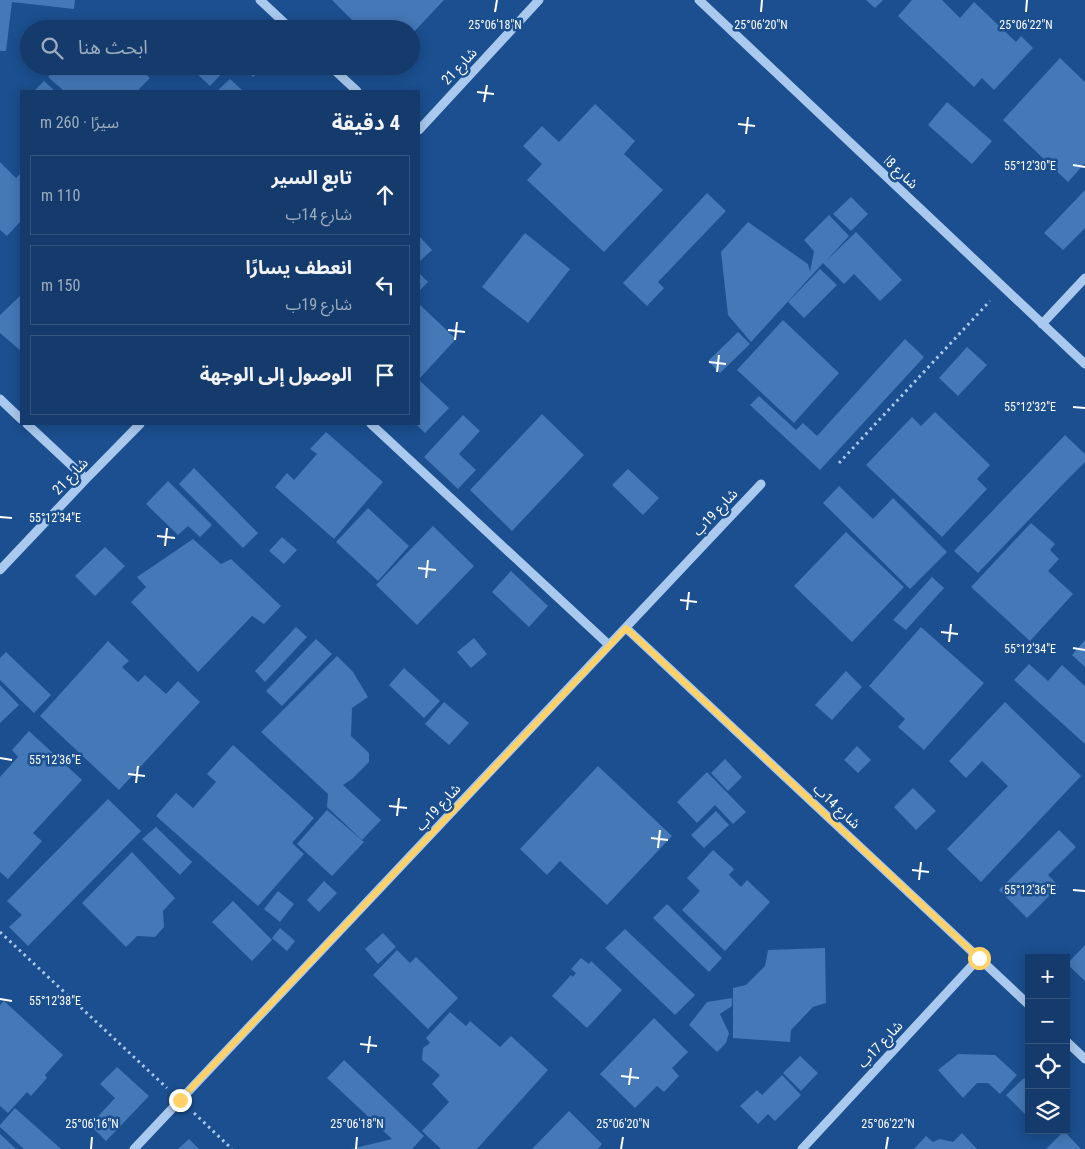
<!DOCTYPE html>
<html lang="ar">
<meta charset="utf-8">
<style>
body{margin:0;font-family:"Roboto Condensed","Noto Sans Arabic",sans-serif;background:#1d4271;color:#f1f3f6;direction:rtl}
.controls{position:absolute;right:15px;bottom:15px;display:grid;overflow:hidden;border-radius:0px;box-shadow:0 2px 12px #0003}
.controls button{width:45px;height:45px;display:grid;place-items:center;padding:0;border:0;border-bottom:1px solid #33557e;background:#143b6b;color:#f1f3f6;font:25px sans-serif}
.stop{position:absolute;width:15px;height:15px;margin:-11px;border:4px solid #ffd166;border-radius:50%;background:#fff}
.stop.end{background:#ffd166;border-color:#fff;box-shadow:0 1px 5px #0008}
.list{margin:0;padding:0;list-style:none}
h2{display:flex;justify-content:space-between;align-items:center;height:65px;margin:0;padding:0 20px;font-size:21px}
h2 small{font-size:16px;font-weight:400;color:#9dadc1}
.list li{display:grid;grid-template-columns:32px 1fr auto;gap:15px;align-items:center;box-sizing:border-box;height:80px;margin:0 10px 10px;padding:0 10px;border:1px solid #33557e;border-radius:0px}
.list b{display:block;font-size:19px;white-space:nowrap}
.list p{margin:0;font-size:16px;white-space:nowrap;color:#9dadc1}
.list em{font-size:16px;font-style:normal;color:#9dadc1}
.icon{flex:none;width:28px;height:28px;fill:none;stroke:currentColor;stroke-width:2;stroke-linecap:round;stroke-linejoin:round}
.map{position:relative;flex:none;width:1085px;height:1149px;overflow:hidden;direction:ltr}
.search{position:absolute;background:#143b6b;box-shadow:0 2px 12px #0003;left:20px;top:20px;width:400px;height:55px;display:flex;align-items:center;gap:12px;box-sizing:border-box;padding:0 18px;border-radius:28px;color:#9dadc1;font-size:19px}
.panel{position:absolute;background:#143b6b;box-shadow:0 2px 12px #0003;left:20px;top:90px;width:400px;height:335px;border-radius:0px;direction:rtl}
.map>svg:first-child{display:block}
</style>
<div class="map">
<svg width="1085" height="1149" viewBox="0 0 1085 1149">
<rect width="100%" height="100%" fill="#1b4f8f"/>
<path fill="#4478b7" d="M0,0H75L74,9L12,2L6,51H0Z
M332,0H444L411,35V29H361Z
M866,0H883L875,8Z
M912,0H942L960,18L974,2L1016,42L1021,36L1033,48L994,90L982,78L974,87L898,16Z
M1060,58L1085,82V163L1068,182L1003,120Z
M58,66H137L150,78L137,91H64L48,77Z
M197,66H229L210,86L193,70Z
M243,66H264L253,77Z
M230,79L243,91H217Z
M44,81L55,91H34Z
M947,102L992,141L972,164L928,125Z
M595,104L635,141L624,154L663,190L604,252L527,180L542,164L523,146L542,126L559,142Z
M0,162L16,178L21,173V221L7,236L0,230Z
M1085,190V228L1063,250L1044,233Z
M707,193L726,211L658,282L664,288L647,306L623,283Z
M851,197L868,214L851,231L833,214Z
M829,215L849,236L826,261L856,232L902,280L880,301L854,274L844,284L823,263L751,342L728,315L721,252L748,222L808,264L810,272L814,251L804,240Z
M525,233L570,269L528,323L482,287Z
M419,236L432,250L419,262Z
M820,269L837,285L804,318L788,302Z
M419,273L428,282L419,291Z
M21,295V351L0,333V315Z
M419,304L456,339L419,379Z
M783,320L839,373L794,423L737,370Z
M738,332L750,344L720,373L708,361Z
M905,339L924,357L820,470L750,405L759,396L796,430L803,423L817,436Z
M967,347L987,365L958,396L939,378Z
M419,380L449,408L425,433L416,424H419Z
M935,412L990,465L977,479L987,489L942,537L866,465L912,417L921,426Z
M542,414L584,455L512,531L470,490Z
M463,415L480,431L459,454L476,470L458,489L424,457Z
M326,432L383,482L334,539L275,487L287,473L294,480L317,454L310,449Z
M1065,435L1085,454V462L1067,480L978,573L954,551Z
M194,468L258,533L243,548L179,484Z
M628,469L659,498L643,515L612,485Z
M168,481L212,525L200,537L188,526L178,535L146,504Z
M839,486L873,519L893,498L947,552L910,589L823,503Z
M368,508L409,546L378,581L336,542Z
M1031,523L1055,544L1050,550L1059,559L1048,571L1073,594L1030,641L971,587Z
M433,526L474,566L417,625L376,585Z
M846,532L904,587L852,642L794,586Z
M282,537L297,550L284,564L269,551Z
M193,539L221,564L231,559L281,606L264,624L252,616L198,672L131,602L146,587L137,577Z
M105,547L125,566L95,596L75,576Z
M511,571L548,606L529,627L492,592Z
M932,577L944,588L906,630L893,620Z
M296,627L307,637L265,682L255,671Z
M921,627L984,683L924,750L898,727L905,719L869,686Z
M474,638L487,654L471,668L457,652Z
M316,639L332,654L282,706L266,691Z
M1085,640V667L1072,655Z
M108,641L129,661L122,667L138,682L145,675L166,694L178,681L200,702L119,790L40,716Z
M6,652L51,695L34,713L0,680V658Z
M337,656L353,672L368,697L352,708L351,736L369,753V762L352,779L343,785L381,820L362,840L327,807L328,794L261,732Z
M1029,664L1048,681L1062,665L1085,686V744L1014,680Z
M404,668L440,701L424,718L389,685Z
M846,671L862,687L832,720L815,705Z
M0,685L19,705L0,723Z
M444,702L469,723L449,745L425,724Z
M1005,702L1081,776L981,882L947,849L1008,786L982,761L966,778L949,761Z
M29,731L82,780L33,833L42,841L8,879L0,872V777L18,757L12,750Z
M233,745L314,818L292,843L304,854L258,906L156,816L176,793L193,808L216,782L207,774Z
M857,746L871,760L858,773L844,760Z
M725,759L742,777L728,791L711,773Z
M598,766L672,836L607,905L560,861L547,875L520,849Z
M707,772L746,812L733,824L715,805L697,823L677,802Z
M913,788L936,811L916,830L894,807Z
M108,799L141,831L28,946L9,927L22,915L7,901Z
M327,810L364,842L332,876L297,844Z
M716,811L729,825L704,848L691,835Z
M156,827L192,862L180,875L142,839Z
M1059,830L1076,847L1048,875L1059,886L1027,918L999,890Z
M713,850L734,869L729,875L741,887L747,880L770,902L725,951L682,910L700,891L687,878Z
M132,852L175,898L163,911L164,927L155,937L137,936L126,947L82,903Z
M324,881L337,893L319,912L307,900Z
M278,891L294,904L280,922L264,909Z
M233,901L272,940L252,961L212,922Z
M667,904L722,958L709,972L653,918Z
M280,928L295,941L287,951L272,938Z
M625,929L695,995L675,1015L605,948Z
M383,933L396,947L378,964L365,949Z
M1085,945V981L1067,964Z
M825,948L826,1003L813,1007L791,1030L790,1042L733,1038V988L746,985L765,966L768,950Z
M397,950L410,963L416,957L458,998L428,1029L373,975Z
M581,958L589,964L591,961L622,990L587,1028L552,996L571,975L573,977L576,973L571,969Z
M732,998V1006L720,1014L729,1033L726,1043L717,1052L689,1025L707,1002Z
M4,1001L63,1055L45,1075L47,1078L31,1096L27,1092L8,1113L0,1106V1005Z
M450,1012L466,1026L470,1021L500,1047L511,1036L548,1070L477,1149H441L422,1131L449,1102L432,1084L440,1075L422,1060L423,1048L430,1043L426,1038Z
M654,1018L688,1052L672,1068L679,1076L664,1092L657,1086L635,1108L600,1074Z
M958,1054L995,1055L1017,1075L1000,1094L988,1083H977L963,1098L938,1070Z
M800,1056L818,1073L801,1091L783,1073Z
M344,1060L424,1136L412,1149H351L392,1139L327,1078Z
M117,1067L149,1096L106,1141L90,1125L115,1098L100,1084Z
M782,1075L801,1095L775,1121L768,1114L758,1124L740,1106L757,1090L762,1095Z
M1024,1078L1029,1082V1112L1026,1115L1006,1095Z
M15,1108L61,1149H24L0,1127V1125Z
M569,1111L602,1144L598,1149H532Z
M1064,1131L1081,1149H1046Z
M962,1133L977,1149H914L926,1136L933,1142L940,1139L953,1142Z
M0,1134L16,1149H0Z
M189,1139L199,1149H178Z"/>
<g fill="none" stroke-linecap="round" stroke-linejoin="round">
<path stroke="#a9c9ee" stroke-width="3" stroke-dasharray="2.5 4" stroke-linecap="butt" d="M839,463L990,301
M0,932L167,1088
M194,1113L232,1149"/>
<path stroke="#a9c9ee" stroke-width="9" d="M260,0L291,29
M699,0L1085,364
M330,66L357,91
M419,130L539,0
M1042,324L1085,278
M0,399L21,419
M27,424L86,479
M371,424L609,645
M0,570L86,479L140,424
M626,628L1029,1005
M1066,1041L1085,1059
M134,1149L761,484
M802,1149L979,958"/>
</g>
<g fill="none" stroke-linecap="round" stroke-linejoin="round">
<path stroke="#ffd166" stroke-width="6" d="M180,1100L626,628L979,958"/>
</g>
<path fill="none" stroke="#fff" stroke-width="2" d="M495,12L497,0M761,12L762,0M1026,12L1027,0M477,92L494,94M484,102L487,85M738,124L755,126M746,134L748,117M1073,165L1085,167M448,330L465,332M455,340L457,322M709,362L726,364M717,372L719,355M1073,407L1085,408M0,517L12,518M157,536L175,538M165,546L167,528M418,568L436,570M426,578L428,560M680,600L697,602M687,610L689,592M941,632L958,634M949,642L951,624M1073,648L1085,650M0,758L12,760M128,774L145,776M136,783L138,766M389,806L407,808M397,816L399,798M651,838L668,840M658,848L660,830M912,870L929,872M919,880L921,862M1073,890L1085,891M0,999L12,1001M360,1044L377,1046M368,1053L370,1036M621,1076L639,1078M629,1085L631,1068M91,1149L92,1137M356,1149L357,1137M621,1149L623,1137M886,1149L888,1137"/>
<g text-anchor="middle" stroke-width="5" stroke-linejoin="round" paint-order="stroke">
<g font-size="14" fill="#fff" stroke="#1b4f8f">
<text transform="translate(459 66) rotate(-47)" y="5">شارع 21</text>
<text transform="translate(901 172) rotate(43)" y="5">شارع 8ا</text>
<text transform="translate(70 476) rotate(-46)" y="5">شارع 21</text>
<text transform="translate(715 512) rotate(-47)" y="5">شارع 19ب</text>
<text transform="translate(837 806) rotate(43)" y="5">شارع 14ب</text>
<text transform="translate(438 807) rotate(-47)" y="5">شارع 19ب</text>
<text transform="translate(880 1044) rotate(-47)" y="5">شارع 17ب</text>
</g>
</g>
<g font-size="12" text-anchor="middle" fill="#fff" stroke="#1b4f8f" stroke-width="5" stroke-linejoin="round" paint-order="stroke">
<text x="495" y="29">25°06'18"N</text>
<text x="761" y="29">25°06'20"N</text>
<text x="1026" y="29">25°06'22"N</text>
<text x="1030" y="170">55°12'30"E</text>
<text x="1030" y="411">55°12'32"E</text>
<text x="55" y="522">55°12'34"E</text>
<text x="1030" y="653">55°12'34"E</text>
<text x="55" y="764">55°12'36"E</text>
<text x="1030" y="894">55°12'36"E</text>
<text x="55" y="1005">55°12'38"E</text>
<text x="92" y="1128">25°06'16"N</text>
<text x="357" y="1128">25°06'18"N</text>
<text x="623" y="1128">25°06'20"N</text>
<text x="888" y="1128">25°06'22"N</text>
</g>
</svg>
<div class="controls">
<button>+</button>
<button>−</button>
<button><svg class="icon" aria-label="locate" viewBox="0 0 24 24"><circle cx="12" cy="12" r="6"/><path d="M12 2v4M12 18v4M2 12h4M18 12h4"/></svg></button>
<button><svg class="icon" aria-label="layers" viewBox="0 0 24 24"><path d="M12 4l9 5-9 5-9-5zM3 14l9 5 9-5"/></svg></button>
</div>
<div class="stop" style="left:979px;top:958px"></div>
<div class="stop end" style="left:180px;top:1100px"></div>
<div class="search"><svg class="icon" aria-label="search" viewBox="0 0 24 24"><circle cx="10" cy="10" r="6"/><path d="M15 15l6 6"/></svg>ابحث هنا</div>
<section class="panel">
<h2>4 دقيقة<small>سيرًا · 260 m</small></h2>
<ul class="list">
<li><svg class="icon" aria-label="ahead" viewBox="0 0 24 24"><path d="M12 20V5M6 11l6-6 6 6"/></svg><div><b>تابع السير</b><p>شارع 14ب</p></div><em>110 m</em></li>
<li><svg class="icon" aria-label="left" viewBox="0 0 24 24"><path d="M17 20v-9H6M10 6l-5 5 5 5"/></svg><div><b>انعطف يسارًا</b><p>شارع 19ب</p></div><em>150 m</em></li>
<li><svg class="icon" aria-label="arrive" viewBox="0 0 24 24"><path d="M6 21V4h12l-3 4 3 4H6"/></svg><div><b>الوصول إلى الوجهة</b></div></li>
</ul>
</section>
</div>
